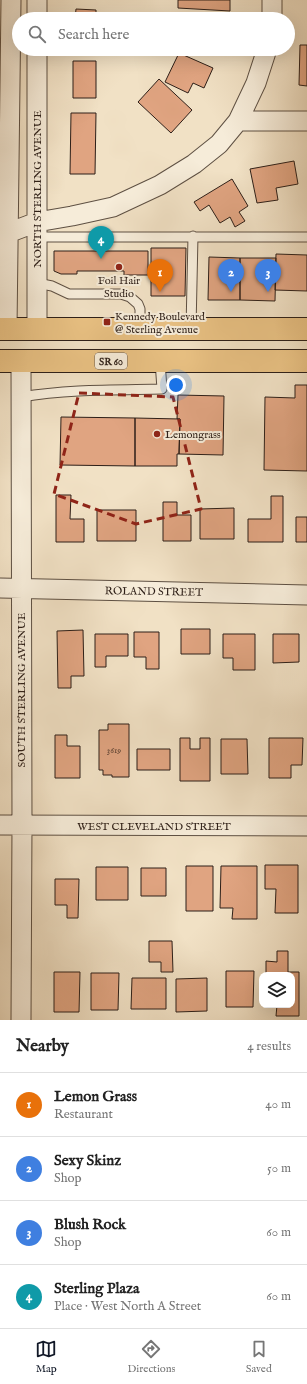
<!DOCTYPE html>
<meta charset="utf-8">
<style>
body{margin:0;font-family:"IM FELL English",serif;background:#f2f2f2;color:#222}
.controls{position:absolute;right:12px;bottom:12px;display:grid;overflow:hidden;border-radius:8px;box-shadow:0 4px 16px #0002}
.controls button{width:36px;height:36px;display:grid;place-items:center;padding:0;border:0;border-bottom:1px solid #e0e0e0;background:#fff;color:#222;font:20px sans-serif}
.you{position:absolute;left:176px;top:385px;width:14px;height:14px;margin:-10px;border:3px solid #fff;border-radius:50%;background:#1a73e8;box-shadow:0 0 0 6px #1a73e833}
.badge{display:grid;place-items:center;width:26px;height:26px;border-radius:50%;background:#111827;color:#fff;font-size:13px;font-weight:700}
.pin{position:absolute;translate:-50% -33px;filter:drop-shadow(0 1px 2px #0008)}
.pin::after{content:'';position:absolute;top:21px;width:14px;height:12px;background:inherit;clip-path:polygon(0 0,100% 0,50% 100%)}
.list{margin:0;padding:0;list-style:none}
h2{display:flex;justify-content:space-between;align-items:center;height:52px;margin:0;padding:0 16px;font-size:17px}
h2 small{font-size:13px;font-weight:400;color:#767676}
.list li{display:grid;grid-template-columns:26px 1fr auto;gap:12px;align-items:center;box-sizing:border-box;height:64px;padding:0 16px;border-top:1px solid #e0e0e0}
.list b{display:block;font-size:15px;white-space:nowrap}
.list p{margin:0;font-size:13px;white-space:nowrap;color:#767676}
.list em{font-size:13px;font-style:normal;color:#767676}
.icon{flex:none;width:22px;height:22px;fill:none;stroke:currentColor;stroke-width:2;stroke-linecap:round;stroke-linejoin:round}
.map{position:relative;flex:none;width:307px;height:1020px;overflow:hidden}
.search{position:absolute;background:#fff;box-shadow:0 4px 16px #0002;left:12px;right:12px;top:12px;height:44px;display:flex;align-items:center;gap:10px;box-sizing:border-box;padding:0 14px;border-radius:22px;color:#767676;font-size:15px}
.sheet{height:308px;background:#fff}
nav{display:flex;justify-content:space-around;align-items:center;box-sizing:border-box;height:56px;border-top:1px solid #e0e0e0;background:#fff;font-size:11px;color:#767676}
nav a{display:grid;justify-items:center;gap:2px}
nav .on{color:#111827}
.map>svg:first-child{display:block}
</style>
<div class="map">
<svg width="307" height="1020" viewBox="0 0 307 1020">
<rect width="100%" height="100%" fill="#f1e1c5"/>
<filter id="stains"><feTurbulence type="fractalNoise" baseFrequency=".005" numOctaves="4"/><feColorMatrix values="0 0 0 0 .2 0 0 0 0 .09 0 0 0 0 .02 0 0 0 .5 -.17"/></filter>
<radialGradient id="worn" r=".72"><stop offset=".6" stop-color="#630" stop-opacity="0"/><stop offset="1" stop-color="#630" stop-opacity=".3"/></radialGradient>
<path fill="#e0a481" stroke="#2d1f18" d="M178,0H230V11L178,8Z
M76,9L96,10V19H75Z
M300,45H307V86L299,85Z
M197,49H223L222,53L197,51Z
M179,53L213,68L204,88L193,83L188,93L165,82Z
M73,61H96V98H73Z
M159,79L192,110L171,133L138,102Z
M71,113H96L95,174H70Z
M294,161L298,184L276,188L278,200L257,203L250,169Z
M232,179L248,206L239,212L245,221L235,227L230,217L220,223L209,205L200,211L194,202Z
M151,248H186L185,296H151Z
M54,251H148V275H124V271H77V274H61L54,271Z
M276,254L307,255V291L275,290Z
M209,257L240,258V300H208Z
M240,258H276L275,301L240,300Z
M295,385H307V471L264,470L265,397L295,398Z
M178,395L224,396L223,455L179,454L180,419H177Z
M61,417L135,418V466L60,465Z
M135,418L180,419L179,454H177V466H135Z
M56,495H71L70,519H84V542H56Z
M271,496H283V542H248V519H271Z
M163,502H177V515H191V541H163Z
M234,508V539H200V509Z
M97,510H136V541H97Z
M296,517H307V542H296Z
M181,629H210V654H181Z
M83,630L84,676H71V688H58L57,631Z
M134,632H159V669H146V657H134Z
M95,634H128V656H106V667H95Z
M223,634H255V670H233V658H223Z
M273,634H299V662L273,663Z
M108,724H129V777H112V775H103V770H99V730H108Z
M55,735H67V746H80V778H55Z
M180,738H190V749H200V738H210V781H180Z
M269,738H303L302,765H291V778H269Z
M221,739H247L248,774H221Z
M137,749H170V770H137Z
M265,865H298V913H275L276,889H265Z
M186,866H213V911H186Z
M221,866H257V919H232L233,908H220Z
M96,867H128V900H96Z
M141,868H166V896H141Z
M55,879H79L78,918H67V905H55Z
M149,941H172L173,972H161V962H149Z
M277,951H288V972H299V1016H276L277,1005H292V975H266V961L277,962Z
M226,971H254L253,1007H226Z
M54,972H80L79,1012H54Z
M91,973H119L118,1010H91Z
M132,978H166V1009H131Z
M207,978V1011L176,1012V979Z"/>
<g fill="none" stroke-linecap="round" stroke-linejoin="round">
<g stroke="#5e5043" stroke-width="11">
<path id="service" d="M37,237H307
M37,283L52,286L69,294H121L130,297L138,304L140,309V329
M191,329L193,236
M21,397C68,389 114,390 162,389L160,361"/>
</g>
<g stroke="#5e5043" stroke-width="21">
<path id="minor" d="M37,0V19
M272,19V0
M238,121H307
M8,233L37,222L72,216L113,207L160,185L194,164L219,144L238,121L256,83L267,49
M7,329L11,0
M37,329V49
M0,588L307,595
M0,825L307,826
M21,1020L22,825L21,361"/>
</g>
<g stroke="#2d1f18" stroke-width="24">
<path id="primary" d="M0,329H307
M0,361H307"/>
</g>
<use href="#service" stroke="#f6ecd9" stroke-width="9"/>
<use href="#minor" stroke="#f6ecd9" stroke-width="19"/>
<use href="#primary" stroke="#e8c082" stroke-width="22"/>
</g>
<path fill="none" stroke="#8f2418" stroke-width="3" stroke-dasharray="8 5" stroke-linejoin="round" d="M79,393L173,397L201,509L136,524L54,494Z"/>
<g fill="#8f2418" stroke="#f6ecd9" stroke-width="1.5">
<circle cx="119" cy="267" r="4"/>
<rect x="103" y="318" width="8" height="8" rx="2"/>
<circle cx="157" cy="434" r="4"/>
</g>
<g text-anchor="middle" stroke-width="4" stroke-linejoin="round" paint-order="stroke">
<g font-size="9" fill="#5a4032">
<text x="114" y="753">3619</text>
</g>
<rect fill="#f6ecd9" stroke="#695c52" stroke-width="1" x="95" y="353" width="32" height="16" rx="3"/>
<g font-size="10" font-weight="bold" fill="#2d1f18">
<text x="111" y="365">SR 60</text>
</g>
<g font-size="11" fill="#2d1f18" stroke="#f6ecd9">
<text transform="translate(37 189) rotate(-90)" y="4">NORTH STERLING AVENUE</text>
<text transform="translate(154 591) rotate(1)" y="4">ROLAND STREET</text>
<text transform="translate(21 690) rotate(-90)" y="4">SOUTH STERLING AVENUE</text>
<text x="154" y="830">WEST CLEVELAND STREET</text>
</g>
<g font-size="11" fill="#2d1f18" stroke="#f6ecd9" text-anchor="start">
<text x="119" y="284" text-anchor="middle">Foil Hair<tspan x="119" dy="13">Studio</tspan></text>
<text x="115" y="320">Kennedy Boulevard<tspan x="115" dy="13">@ Sterling Avenue</tspan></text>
<text x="165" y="438">Lemongrass</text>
</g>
</g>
<rect width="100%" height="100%" filter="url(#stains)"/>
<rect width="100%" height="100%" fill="url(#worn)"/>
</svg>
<div class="controls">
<button><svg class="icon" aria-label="layers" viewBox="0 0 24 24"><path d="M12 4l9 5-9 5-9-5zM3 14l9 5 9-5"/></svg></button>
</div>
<div class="you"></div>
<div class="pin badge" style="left:160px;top:292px;background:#e8710a">1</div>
<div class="pin badge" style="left:231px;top:292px;background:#3f7fe0">2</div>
<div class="pin badge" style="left:268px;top:292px;background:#3f7fe0">3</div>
<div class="pin badge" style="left:101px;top:259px;background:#0f9aa8">4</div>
<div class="search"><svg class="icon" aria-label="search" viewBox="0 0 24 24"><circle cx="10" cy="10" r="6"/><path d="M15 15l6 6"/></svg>Search here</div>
</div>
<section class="sheet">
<h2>Nearby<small>4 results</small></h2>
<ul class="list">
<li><span class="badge" style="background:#e8710a">1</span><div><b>Lemon Grass</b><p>Restaurant</p></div><em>40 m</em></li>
<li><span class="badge" style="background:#3f7fe0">2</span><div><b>Sexy Skinz</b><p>Shop</p></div><em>50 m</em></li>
<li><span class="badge" style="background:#3f7fe0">3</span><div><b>Blush Rock</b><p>Shop</p></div><em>60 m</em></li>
<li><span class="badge" style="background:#0f9aa8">4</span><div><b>Sterling Plaza</b><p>Place · West North A Street</p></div><em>60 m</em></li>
</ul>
</section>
<nav>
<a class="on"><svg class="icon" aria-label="map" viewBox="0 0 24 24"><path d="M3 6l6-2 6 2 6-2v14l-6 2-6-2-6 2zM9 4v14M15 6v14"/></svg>Map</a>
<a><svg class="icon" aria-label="directions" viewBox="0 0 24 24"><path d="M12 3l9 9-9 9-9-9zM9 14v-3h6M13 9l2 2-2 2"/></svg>Directions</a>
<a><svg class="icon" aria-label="saved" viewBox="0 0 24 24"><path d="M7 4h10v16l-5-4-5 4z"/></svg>Saved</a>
</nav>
